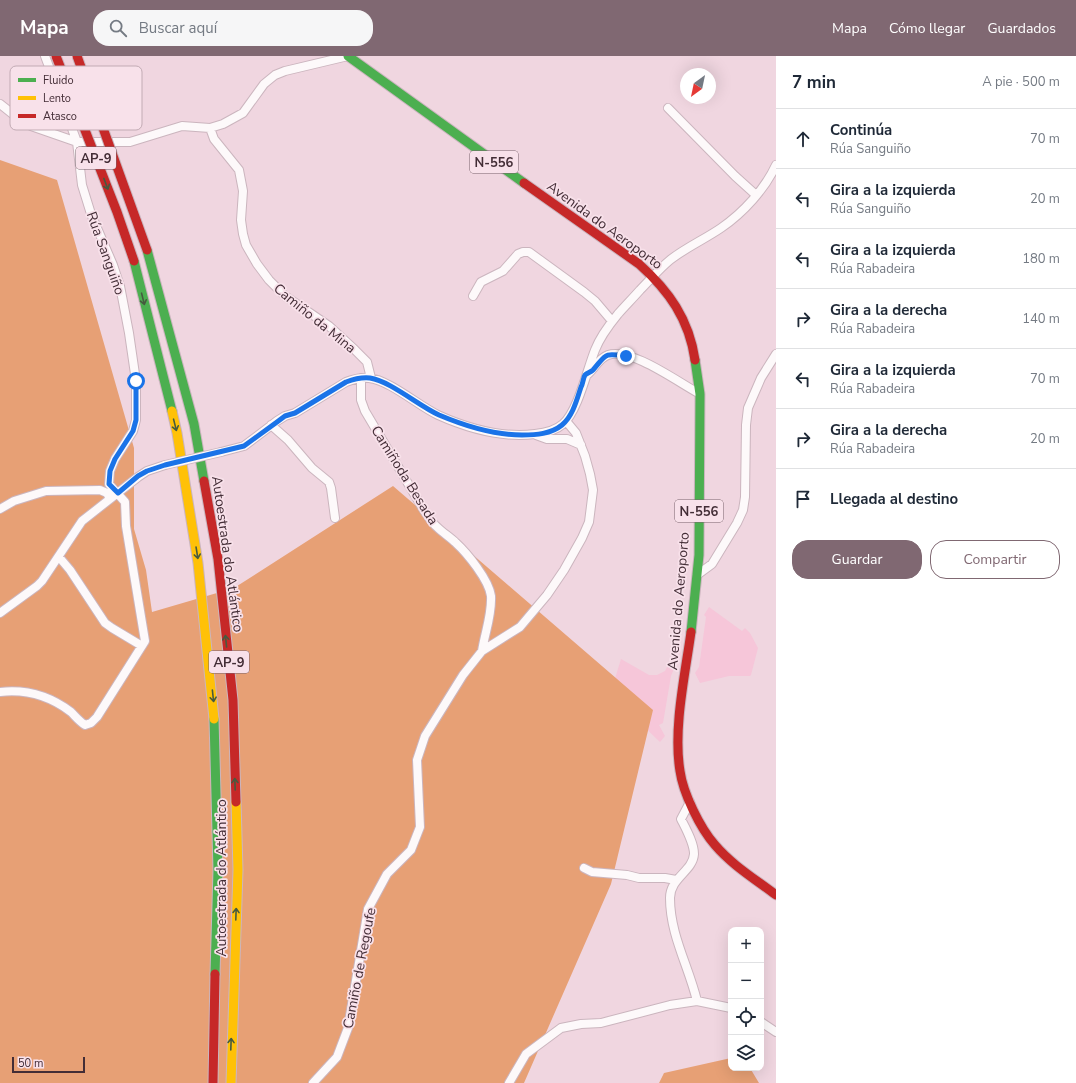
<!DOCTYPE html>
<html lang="es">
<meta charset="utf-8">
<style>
body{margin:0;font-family:"Nunito Sans",sans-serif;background:#f6f6f7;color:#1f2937}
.controls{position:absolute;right:12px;bottom:12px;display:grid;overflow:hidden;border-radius:8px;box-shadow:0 4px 16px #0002}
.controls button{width:36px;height:36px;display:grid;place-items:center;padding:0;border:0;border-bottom:1px solid #e0e1e3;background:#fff;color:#1f2937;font:20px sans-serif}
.compass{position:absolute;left:680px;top:12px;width:36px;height:36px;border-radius:50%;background:#fff;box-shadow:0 4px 16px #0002;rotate:213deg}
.scale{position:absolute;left:12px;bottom:10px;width:73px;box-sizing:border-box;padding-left:4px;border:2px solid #432d36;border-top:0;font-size:11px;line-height:14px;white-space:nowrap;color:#432d36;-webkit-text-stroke:3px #f8e1ea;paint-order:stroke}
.stop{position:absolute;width:12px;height:12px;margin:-9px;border:3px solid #1a73e8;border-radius:50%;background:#fff}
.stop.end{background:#1a73e8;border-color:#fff;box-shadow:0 1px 4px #0008}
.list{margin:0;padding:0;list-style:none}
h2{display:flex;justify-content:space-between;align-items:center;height:52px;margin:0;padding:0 16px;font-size:17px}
h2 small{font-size:13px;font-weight:400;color:#747a83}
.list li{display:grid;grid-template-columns:26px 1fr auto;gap:12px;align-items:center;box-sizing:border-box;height:60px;padding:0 16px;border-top:1px solid #e0e1e3}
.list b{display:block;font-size:15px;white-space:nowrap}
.list p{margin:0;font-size:13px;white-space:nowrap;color:#747a83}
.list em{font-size:13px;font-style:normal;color:#747a83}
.actions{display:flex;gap:8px;padding:12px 16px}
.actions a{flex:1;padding:9px 0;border:1px solid #806872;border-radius:16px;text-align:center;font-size:14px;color:#806872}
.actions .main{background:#806872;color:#fff}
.icon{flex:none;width:22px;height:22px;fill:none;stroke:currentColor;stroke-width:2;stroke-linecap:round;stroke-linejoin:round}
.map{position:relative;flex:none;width:776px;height:1027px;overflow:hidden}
header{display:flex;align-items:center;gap:24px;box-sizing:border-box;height:56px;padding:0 20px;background:#806872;color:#fff}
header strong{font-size:19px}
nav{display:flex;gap:22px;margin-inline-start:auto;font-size:14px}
.search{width:280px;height:36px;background:#f6f6f7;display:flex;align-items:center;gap:10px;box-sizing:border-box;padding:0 14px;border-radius:16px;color:#747a83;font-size:15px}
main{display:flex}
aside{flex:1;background:#fff}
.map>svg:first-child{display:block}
</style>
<header>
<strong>Mapa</strong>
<div class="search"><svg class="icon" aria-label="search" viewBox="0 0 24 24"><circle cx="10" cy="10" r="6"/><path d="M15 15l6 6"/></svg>Buscar aquí</div>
<nav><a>Mapa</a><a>Cómo llegar</a><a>Guardados</a></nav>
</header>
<main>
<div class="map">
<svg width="776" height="1027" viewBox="0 0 776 1027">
<rect width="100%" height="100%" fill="#f0d6e0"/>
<path fill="#f6c6d9" d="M709,551L742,575L745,572L750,577L758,592L751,619L750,620H729L700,627L695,617L699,611L706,561L704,559Z
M621,603L649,619H657L665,615L669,607L675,610L671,620L663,667L659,669L665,680L660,686L634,661L609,642Z"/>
<path fill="#e7a075" d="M0,104L57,124L134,392V473L146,514L152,556L234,532L393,430L653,654L611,828L524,1027H0Z
M731,1002V1012H750L759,1027H659L664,1017Z"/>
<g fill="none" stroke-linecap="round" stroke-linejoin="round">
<g stroke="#cbb5be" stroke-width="10">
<path id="street" d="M0,48L19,63L31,70L77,86H130L182,70L210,72L223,68L243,57L264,28L275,19L285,15L348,0
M668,52L735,120L756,139
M210,72L214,83L239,114L243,135L241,164L243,178L246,189L257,208L269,224L285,240L329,270L355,294L367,306L371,322
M473,240L481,226L503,215L518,198L523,196H529L584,236L595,245L612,265
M588,318C595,312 599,302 608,299C631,291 679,327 700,338
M361,322V344L365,355L425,456C429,461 432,467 437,471C443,477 450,481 456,487C467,497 489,524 491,540C492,559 485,576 482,595
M271,369L288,384L312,412L329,426L331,432L335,462
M536,379L547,383H567L581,389
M221,396L244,390L277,365L285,360L295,357L346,326C354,323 361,321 369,322C389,324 419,350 438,359C467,372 503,382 535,378C545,377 555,375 563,368C578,355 587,314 595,294C600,281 609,269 618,258C625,250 633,242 640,234C650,224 659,213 670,204C685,192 705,183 721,172C743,157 765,133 776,109
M0,453L14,445L46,435L100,434L107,437L110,443
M59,501L70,514L105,567L112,572L142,590
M697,519L712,508L737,467L743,454L745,441L746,369L748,352L761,322L776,298
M0,557L37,530L42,525L82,465L138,421L147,415L165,409
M0,636C26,633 50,640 71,656C76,661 79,665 85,669L91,667L97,661L145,585L126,470L125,446L109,428L110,415L115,403L133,375L136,364V325L129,277L120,230L113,209L91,158L82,129L77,86L45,0
M690,746L681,763C686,773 694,787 694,798C693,815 670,822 670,842C670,879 689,911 697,945
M584,812L592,816L627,819L639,822H665L676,824
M761,966L776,976
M313,1027L337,1001L348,972L368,853L387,818L411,794L420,771L417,704L425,680L463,619L482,595L520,571L547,539L564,514L582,482L589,466L593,434L590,418L585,400L576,377L566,365
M509,1027L526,998L561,972L581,968L601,967L670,949L697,945L731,952"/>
</g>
<g stroke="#cbb5be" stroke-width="11">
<path id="fast" d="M348,0L524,127
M147,194L194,368L204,425
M134,205L172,355
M691,576L699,499L700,338L695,304
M214,663L218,814L215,918"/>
</g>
<g stroke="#cbb5be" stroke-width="11">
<path id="slow" d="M172,355L177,377L198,507L214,663
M231,1027L238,814L236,746"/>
</g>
<g stroke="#cbb5be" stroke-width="11">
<path id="jam" d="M524,127L639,208C669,235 689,263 695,304
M204,425L218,503L233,644L236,746
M691,576C685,619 673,673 680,715C683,737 700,772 715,789C732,809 755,823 776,839
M213,1027L215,918"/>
</g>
<use href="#street" stroke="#fdf9fa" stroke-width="8"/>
<use href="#fast" stroke="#4caf50" stroke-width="9"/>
<use href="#slow" stroke="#ffc107" stroke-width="9"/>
<use href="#jam" stroke="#c62828" stroke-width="9"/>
<g stroke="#cbb5be" stroke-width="10" stroke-linecap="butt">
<path id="street-bridge" d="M165,409L221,396"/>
</g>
<g stroke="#cbb5be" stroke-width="11" stroke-linecap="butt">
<path id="jam-bridge" d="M56,0L117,156L134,205
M77,0L147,194"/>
</g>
<use href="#street-bridge" stroke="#fdf9fa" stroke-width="8"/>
<use href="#jam-bridge" stroke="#c62828" stroke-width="9"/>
</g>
<defs><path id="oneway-shaft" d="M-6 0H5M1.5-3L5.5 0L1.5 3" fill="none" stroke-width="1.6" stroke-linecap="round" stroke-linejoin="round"/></defs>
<g stroke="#465a3f">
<use href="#oneway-shaft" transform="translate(106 128) rotate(69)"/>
<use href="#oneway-shaft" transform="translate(143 243) rotate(76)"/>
<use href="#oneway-shaft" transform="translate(175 369) rotate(76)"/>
<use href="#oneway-shaft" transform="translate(197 497) rotate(81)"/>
<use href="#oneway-shaft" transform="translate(226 585) rotate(-96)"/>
<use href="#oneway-shaft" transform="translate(213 640) rotate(84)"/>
<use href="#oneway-shaft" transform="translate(235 728) rotate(-92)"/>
<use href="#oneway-shaft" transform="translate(236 858) rotate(-88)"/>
<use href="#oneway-shaft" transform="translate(231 988) rotate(-88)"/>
</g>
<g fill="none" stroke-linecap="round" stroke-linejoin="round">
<path stroke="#1a73e8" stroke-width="5" d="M136,325V364L133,375L115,403L110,415L109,428L118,437L138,420L147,415L165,409L244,390L277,366L285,360L295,357L346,326C354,323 361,321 370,322C390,325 419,350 439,359C465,370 494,379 522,379C536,379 551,378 562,369C573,360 577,343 581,331C583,328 583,322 585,319C587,317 591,316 593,314C607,298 603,297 626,300"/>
</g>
<g text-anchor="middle" stroke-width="3.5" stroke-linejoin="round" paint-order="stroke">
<g fill="#f8e1ea" stroke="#79636c" stroke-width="1">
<rect x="76" y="91" width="40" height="22" rx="3"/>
<rect x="470" y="95" width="48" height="22" rx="3"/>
<rect x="675" y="444" width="48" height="22" rx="3"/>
<rect x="209" y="595" width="40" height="22" rx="3"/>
</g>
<g font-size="13" font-weight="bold" fill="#432d36">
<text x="96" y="107">AP-9</text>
<text x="494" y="111">N-556</text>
<text x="699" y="460">N-556</text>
<text x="229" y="611">AP-9</text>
</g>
<g font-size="14" fill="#432d36" stroke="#f8e1ea">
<text transform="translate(605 169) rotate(36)" y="5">Avenida do Aeroporto</text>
<text transform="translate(106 197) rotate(70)" y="5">Rúa Sanguiño</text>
<text transform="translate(315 262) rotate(39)" y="5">Camiño da Mina</text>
<text transform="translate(405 419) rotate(58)" y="5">Camiñoda Besada</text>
<text transform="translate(228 498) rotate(82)" y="5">Autoestrada do Atlántico</text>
<text transform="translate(678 545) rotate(-85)" y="5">Avenida do Aeroporto</text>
<text transform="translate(221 822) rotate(-90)" y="5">Autoestrada do Atlántico</text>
<text transform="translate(359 912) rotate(-79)" y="5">Camiño de Regoufe</text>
</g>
</g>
<rect x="10" y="10" width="132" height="64" rx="6" fill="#f8e1ea" stroke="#c2abb4" stroke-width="1"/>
<rect x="18" y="22" width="18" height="4" fill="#4caf50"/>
<rect x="18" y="40" width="18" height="4" fill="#ffc107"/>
<rect x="18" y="58" width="18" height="4" fill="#c62828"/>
<g font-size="11" fill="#432d36">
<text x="43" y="28">Fluido</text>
<text x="43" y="46">Lento</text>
<text x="43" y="64">Atasco</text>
</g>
</svg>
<div class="controls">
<button>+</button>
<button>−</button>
<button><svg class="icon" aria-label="locate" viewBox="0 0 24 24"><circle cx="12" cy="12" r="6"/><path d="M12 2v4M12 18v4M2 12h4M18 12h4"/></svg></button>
<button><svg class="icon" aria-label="layers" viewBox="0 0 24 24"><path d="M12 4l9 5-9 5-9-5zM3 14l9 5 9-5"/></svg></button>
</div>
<svg class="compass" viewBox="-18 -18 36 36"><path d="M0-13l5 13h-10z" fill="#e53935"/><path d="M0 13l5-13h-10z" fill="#747a83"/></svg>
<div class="scale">50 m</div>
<div class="stop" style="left:136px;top:325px"></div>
<div class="stop end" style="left:626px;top:300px"></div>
</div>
<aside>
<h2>7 min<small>A pie · 500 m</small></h2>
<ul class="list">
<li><svg class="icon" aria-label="ahead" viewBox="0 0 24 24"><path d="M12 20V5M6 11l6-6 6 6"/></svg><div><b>Continúa</b><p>Rúa Sanguiño</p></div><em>70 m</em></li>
<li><svg class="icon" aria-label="left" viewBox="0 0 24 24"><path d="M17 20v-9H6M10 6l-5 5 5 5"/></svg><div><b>Gira a la izquierda</b><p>Rúa Sanguiño</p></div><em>20 m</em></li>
<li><svg class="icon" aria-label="left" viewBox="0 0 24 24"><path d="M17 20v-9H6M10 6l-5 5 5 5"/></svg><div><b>Gira a la izquierda</b><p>Rúa Rabadeira</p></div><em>180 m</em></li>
<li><svg class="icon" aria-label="right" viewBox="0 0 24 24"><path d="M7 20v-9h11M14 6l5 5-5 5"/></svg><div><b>Gira a la derecha</b><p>Rúa Rabadeira</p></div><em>140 m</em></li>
<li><svg class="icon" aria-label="left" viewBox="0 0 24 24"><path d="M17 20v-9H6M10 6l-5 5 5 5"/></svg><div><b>Gira a la izquierda</b><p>Rúa Rabadeira</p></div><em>70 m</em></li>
<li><svg class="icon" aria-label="right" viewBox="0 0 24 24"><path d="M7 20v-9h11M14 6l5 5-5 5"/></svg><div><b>Gira a la derecha</b><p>Rúa Rabadeira</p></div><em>20 m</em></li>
<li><svg class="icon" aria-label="arrive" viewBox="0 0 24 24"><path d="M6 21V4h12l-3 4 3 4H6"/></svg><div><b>Llegada al destino</b></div></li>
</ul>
<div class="actions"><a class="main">Guardar</a><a>Compartir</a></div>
</aside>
</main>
